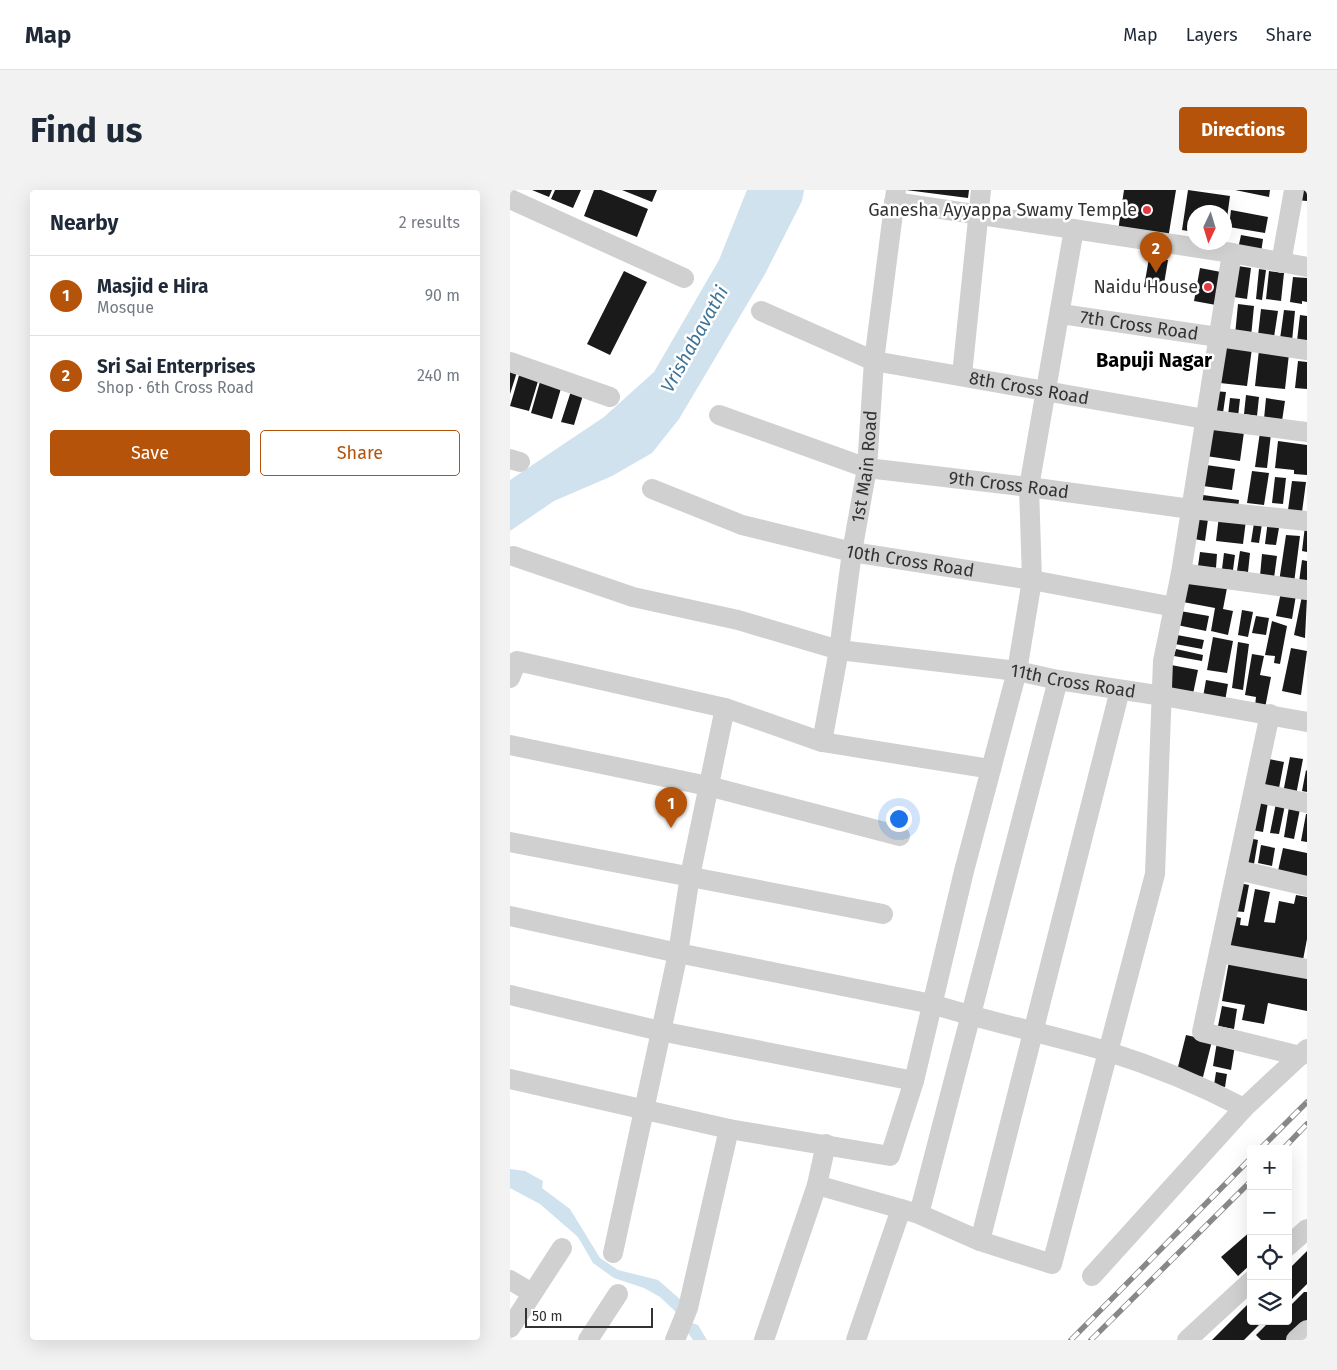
<!DOCTYPE html>
<meta charset="utf-8">
<style>
body{margin:0;font-family:"Fira Sans",sans-serif;background:#f2f2f3;color:#1f2937}
.controls{position:absolute;right:15px;bottom:15px;display:grid;overflow:hidden;border-radius:5px;box-shadow:0 5px 20px #0002}
.controls button{width:45px;height:45px;display:grid;place-items:center;padding:0;border:0;border-bottom:1px solid #e0e1e3;background:#fff;color:#1f2937;font:25px sans-serif}
.compass{position:absolute;left:677px;top:15px;width:45px;height:45px;border-radius:50%;background:#fff;box-shadow:0 5px 20px #0002;rotate:184deg}
.scale{position:absolute;left:15px;bottom:12px;width:128px;box-sizing:border-box;padding-left:5px;border:2px solid #333;border-top:0;font-size:14px;line-height:18px;white-space:nowrap;color:#333;-webkit-text-stroke:4px #fff;paint-order:stroke}
.you{position:absolute;left:388px;top:628px;width:18px;height:18px;margin:-12px;border:4px solid #fff;border-radius:50%;background:#1a73e8;box-shadow:0 0 0 8px #1a73e833}
.badge{display:grid;place-items:center;width:32px;height:32px;border-radius:50%;background:#b45309;color:#fff;font-size:16px;font-weight:700}
.pin{position:absolute;translate:-50% -41px;filter:drop-shadow(0 1px 2px #0008)}
.pin::after{content:'';position:absolute;top:26px;width:18px;height:15px;background:inherit;clip-path:polygon(0 0,100% 0,50% 100%)}
.list{margin:0;padding:0;list-style:none}
h2{display:flex;justify-content:space-between;align-items:center;height:65px;margin:0;padding:0 20px;font-size:21px}
h2 small{font-size:16px;font-weight:400;color:#747a83}
.list li{display:grid;grid-template-columns:32px 1fr auto;gap:15px;align-items:center;box-sizing:border-box;height:80px;padding:0 20px;border-top:1px solid #e0e1e3}
.list b{display:block;font-size:19px;white-space:nowrap}
.list p{margin:0;font-size:16px;white-space:nowrap;color:#747a83}
.list em{font-size:16px;font-style:normal;color:#747a83}
.actions{display:flex;gap:10px;padding:15px 20px}
.actions a{flex:1;padding:11px 0;border:1px solid #b45309;border-radius:5px;text-align:center;font-size:18px;color:#b45309}
.actions .main{background:#b45309;color:#fff}
.icon{flex:none;width:28px;height:28px;fill:none;stroke:currentColor;stroke-width:2;stroke-linecap:round;stroke-linejoin:round}
.map{position:relative;flex:none;width:797px;height:1150px;overflow:hidden;border-radius:5px}
header{display:flex;align-items:center;gap:30px;box-sizing:border-box;height:70px;padding:0 25px;background:#fff;border-bottom:1px solid #e0e1e3}
header strong{font-size:24px}
nav{display:flex;gap:28px;margin-inline-start:auto;font-size:18px}
.intro{display:flex;align-items:center;justify-content:space-between;box-sizing:border-box;height:120px;padding:0 30px}
h1{margin:0;font-size:35px}
.button{padding:12px 22px;border-radius:5px;background:#b45309;color:#fff;font-size:18px;font-weight:700}
main{display:flex;gap:30px;padding:0 30px}
aside{flex:1;background:#fff;border-radius:5px;box-shadow:0 5px 20px #0002}
.map>svg:first-child{display:block}
</style>
<header>
<strong>Map</strong>
<nav><a>Map</a><a>Layers</a><a>Share</a></nav>
</header>
<div class="intro"><h1>Find us</h1><a class="button">Directions</a></div>
<main>
<aside>
<h2>Nearby<small>2 results</small></h2>
<ul class="list">
<li><span class="badge">1</span><div><b>Masjid e Hira</b><p>Mosque</p></div><em>90 m</em></li>
<li><span class="badge">2</span><div><b>Sri Sai Enterprises</b><p>Shop · 6th Cross Road</p></div><em>240 m</em></li>
</ul>
<div class="actions"><a class="main">Save</a><a>Share</a></div>
</aside>
<div class="map">
<svg width="797" height="1150" viewBox="0 0 797 1150">
<rect width="100%" height="100%" fill="#fff"/>
<path fill="#cfe2ee" d="M237,0H294L292,11L255,84L169,229L142,263L102,286L44,311L0,341V290L94,227L144,182L209,70Z
M0,979L15,981L33,991L32,998L60,1019L90,1068L108,1080L148,1090L171,1110L167,1123L150,1107L134,1098L104,1088L83,1073L68,1047L30,1014L0,998Z
M182,1133L188,1135L197,1150H183L178,1143Z"/>
<path fill="#1a1a1a" d="M22,0H42L39,7Z
M45,0H71L63,18L41,9Z
M84,0H91L138,19L127,47L74,26Z
M112,0H147L142,12Z
M396,0H459L458,8Z
M614,0H666L658,49L608,41Z
M678,0L720,6L716,35L714,22H684V42L672,40Z
M725,0H760L759,7Z
M787,0H797V11L786,10Z
M721,20L758,27L755,43L719,37Z
M731,45L753,49L751,63L728,59Z
M639,68L658,70L653,100L634,97Z
M728,76L741,78L737,109L724,107Z
M690,78L711,82L706,115L684,111Z
M749,79L756,80L752,110L746,109Z
M114,81L137,92L100,165L77,154Z
M759,81L774,83L771,111L756,109Z
M783,87L797,88V112L792,111V114L780,112Z
M728,114L744,116L741,147L725,145Z
M751,119L768,121L764,147L748,145Z
M774,120L785,121L782,151L770,149Z
M790,125L797,126V153L787,151Z
M715,155L742,158L737,196L710,193Z
M749,160L779,164L775,199L745,196Z
M788,171L797,172V199L785,198Z
M0,180L7,182L0,204Z
M10,182L29,188L19,221L0,216Z
M31,188L52,195L42,229L21,223Z
M62,198L74,202L64,235L51,232Z
M704,201L716,202L713,223L701,222Z
M736,205L749,207L747,226L734,224Z
M720,208L730,209L728,227L718,225Z
M756,208L775,211L772,231L754,229Z
M699,238L734,242L730,271L696,266Z
M750,242L761,244L757,278L745,277Z
M768,251L797,255V285L784,284V280L765,278Z
M696,275L725,279L722,300L693,296Z
M742,281L759,283L754,315L737,313Z
M765,287L776,288L773,314L762,313Z
M782,291L796,292L792,322L778,320Z
M693,305L729,310L728,319L692,314Z
M709,326L736,330L733,354L706,351Z
M687,328L698,329L695,351L684,349Z
M758,330L770,332L766,355L755,354Z
M744,333L752,334L749,353L741,352Z
M795,336L797,337V362L792,361Z
M776,345L790,346L784,393L769,392Z
M730,361L740,363L738,382L727,381Z
M690,362L707,364L706,378L688,376Z
M714,363L725,365L723,380L712,379Z
M752,364L767,366L764,388L750,386Z
M792,370L797,371V393L789,392Z
M677,390L717,398L713,419L723,421L718,445L701,441L705,418L673,412Z
M771,402L786,405L782,429L766,426Z
M792,406L797,407L795,448L784,445Z
M732,420L743,422L738,447L728,445Z
M670,421L699,426L696,441L667,435Z
M746,426L759,428L756,445L742,443Z
M762,431L777,436L770,474L764,473L765,466L755,465Z
M667,445L694,450L692,459L665,454Z
M703,447L723,451L717,483L697,480Z
M728,452L739,454L733,500L722,498Z
M781,458L797,461L791,505L772,501Z
M666,459L693,465L692,471L664,466Z
M742,464L754,466L750,485L761,487L755,518L745,516L746,507L735,505Z
M661,475L688,480L683,504L656,499Z
M696,490L718,494L715,511L693,507Z
M780,567L793,569L786,605L773,603Z
M759,569L774,572L769,598L754,595Z
M796,580L797,581V602L792,601Z
M747,610L758,612L753,642L742,640Z
M766,613L775,615L769,644L760,643Z
M779,617L790,619L784,649L774,647Z
M796,624H797V652L791,651Z
M739,648L748,650L744,674L734,672Z
M751,655L765,658L762,676L748,673Z
M773,658L797,663V689L768,681Z
M729,693L739,695L734,722L724,721Z
M745,699L760,702L754,732L765,733L769,711L784,714L786,705L797,707V749L793,770L716,756L722,726L731,728L730,735L738,736Z
M719,771L797,788V821L758,813L754,834L732,830L735,815L712,811Z
M712,816L727,819L724,839L708,836Z
M676,845L702,851L693,887L667,881Z
M707,852L725,855L721,880L703,876Z
M706,882L717,884L715,897L704,895Z
M741,1041V1074L728,1086L711,1067Z
M797,1061V1094L778,1113V1080Z
M794,1102H797V1133L780,1150H751L746,1145L760,1131H778V1118Z
M738,1114L741,1115V1131H753L734,1150H702Z"/>
<g fill="none" stroke-linecap="round" stroke-linejoin="round">
<g stroke="#d0d0d0" stroke-width="20">
<path d="M0,9L174,88"/>
<path d="M384,12L722,63L797,77"/>
<path d="M771,73L784,0"/>
<path id="s1" d="M251,121L364,171L695,229L797,242"/>
<path id="s2" d="M551,124L797,160"/>
<path d="M0,172L100,207"/>
<path d="M452,185L471,0"/>
<path id="s3" d="M209,225L357,278L519,297L681,319L797,331"/>
<path d="M0,269L10,272"/>
<path id="s4" d="M142,299L232,335L342,362L522,390L664,417"/>
<path id="s5" d="M3,366L123,407L228,430L329,460L507,481L548,490L653,506L797,532"/>
<path d="M671,383L797,400"/>
<path d="M0,488L7,471L215,518L312,552L481,579"/>
<path d="M760,524L692,842L790,866"/>
<path id="s6" d="M312,552L329,460L342,362L357,278L364,171L386,0"/>
<path d="M0,555L198,596L390,646"/>
<path d="M744,602L797,613"/>
<path d="M0,652L373,724"/>
<path d="M728,680L797,696"/>
<path d="M0,726L168,763L422,814C479,832 538,844 596,861C644,876 690,895 734,918"/>
<path d="M709,763L797,779"/>
<path d="M0,805L150,841L404,891"/>
<path d="M0,889L219,939L178,1118L165,1150"/>
<path d="M219,939L380,966L404,891L454,681L507,481L522,390L519,297L564,39"/>
<path d="M316,954L307,995L409,1024L470,1051L542,1074L645,684L653,471L671,383L722,63"/>
<path d="M409,1024L548,490"/>
<path d="M470,1051L610,500"/>
<path d="M778,1056L797,1039"/>
<path d="M103,1063L168,763L180,686L215,518"/>
<path d="M582,1086L734,918L797,859"/>
<path d="M0,1090L22,1103"/>
<path d="M0,1138L52,1058"/>
<path d="M78,1150L108,1104"/>
<path d="M254,1150L307,995"/>
<path d="M346,1150L391,1019"/>
<path d="M677,1150L741,1091"/>
<path d="M786,1150L797,1140"/>
</g>
<g stroke="#888" stroke-width="5.5">
<path id="rail" d="M750,959L797,912
M773,959L797,934
M561,1150L741,968
M581,1150L741,991"/>
</g>
<use href="#rail" stroke="#fff" stroke-width="4" stroke-dasharray="11" stroke-linecap="butt"/>
</g>
<g fill="#e63946" stroke="#fff" stroke-width="2">
<circle cx="637" cy="20" r="5"/>
<circle cx="698" cy="97" r="5"/>
</g>
<g text-anchor="middle" stroke-width="5" stroke-linejoin="round" paint-order="stroke">
<g font-size="18" fill="#333" stroke="#fff" text-anchor="end">
<text x="627" y="26">Ganesha Ayyappa Swamy Temple</text>
<text x="688" y="103">Naidu House</text>
</g>
<g font-size="18" fill="#333" stroke="#fff">
<text dy="6" stroke="none"><textPath href="#s2" startOffset="79">7th Cross Road</textPath></text>
<text dy="6" stroke="none"><textPath href="#s1" startOffset="281">8th Cross Road</textPath></text>
<text dy="6" stroke="none"><textPath href="#s6" startOffset="279">1st Main Road</textPath></text>
<text dy="6" stroke="none"><textPath href="#s3" startOffset="300">9th Cross Road</textPath></text>
<text dy="6" stroke="none"><textPath href="#s4" startOffset="269">10th Cross Road</textPath></text>
<text dy="6" stroke="none"><textPath href="#s5" startOffset="576">11th Cross Road</textPath></text>
</g>
<g font-size="19" font-style="italic" fill="#3f7597" stroke="#fff">
<text transform="translate(184 149) rotate(-61)" y="7">Vrishabavathi</text>
</g>
<g font-size="20" font-weight="bold" fill="#000" stroke="#fff">
<text x="644" y="177">Bapuji Nagar</text>
</g>
</g>
</svg>
<div class="controls">
<button>+</button>
<button>−</button>
<button><svg class="icon" aria-label="locate" viewBox="0 0 24 24"><circle cx="12" cy="12" r="6"/><path d="M12 2v4M12 18v4M2 12h4M18 12h4"/></svg></button>
<button><svg class="icon" aria-label="layers" viewBox="0 0 24 24"><path d="M12 4l9 5-9 5-9-5zM3 14l9 5 9-5"/></svg></button>
</div>
<svg class="compass" viewBox="-18 -18 36 36"><path d="M0-13l5 13h-10z" fill="#e53935"/><path d="M0 13l5-13h-10z" fill="#747a83"/></svg>
<div class="scale">50 m</div>
<div class="you"></div>
<div class="pin badge" style="left:161px;top:638px">1</div>
<div class="pin badge" style="left:646px;top:83px">2</div>
</div>
</main>
